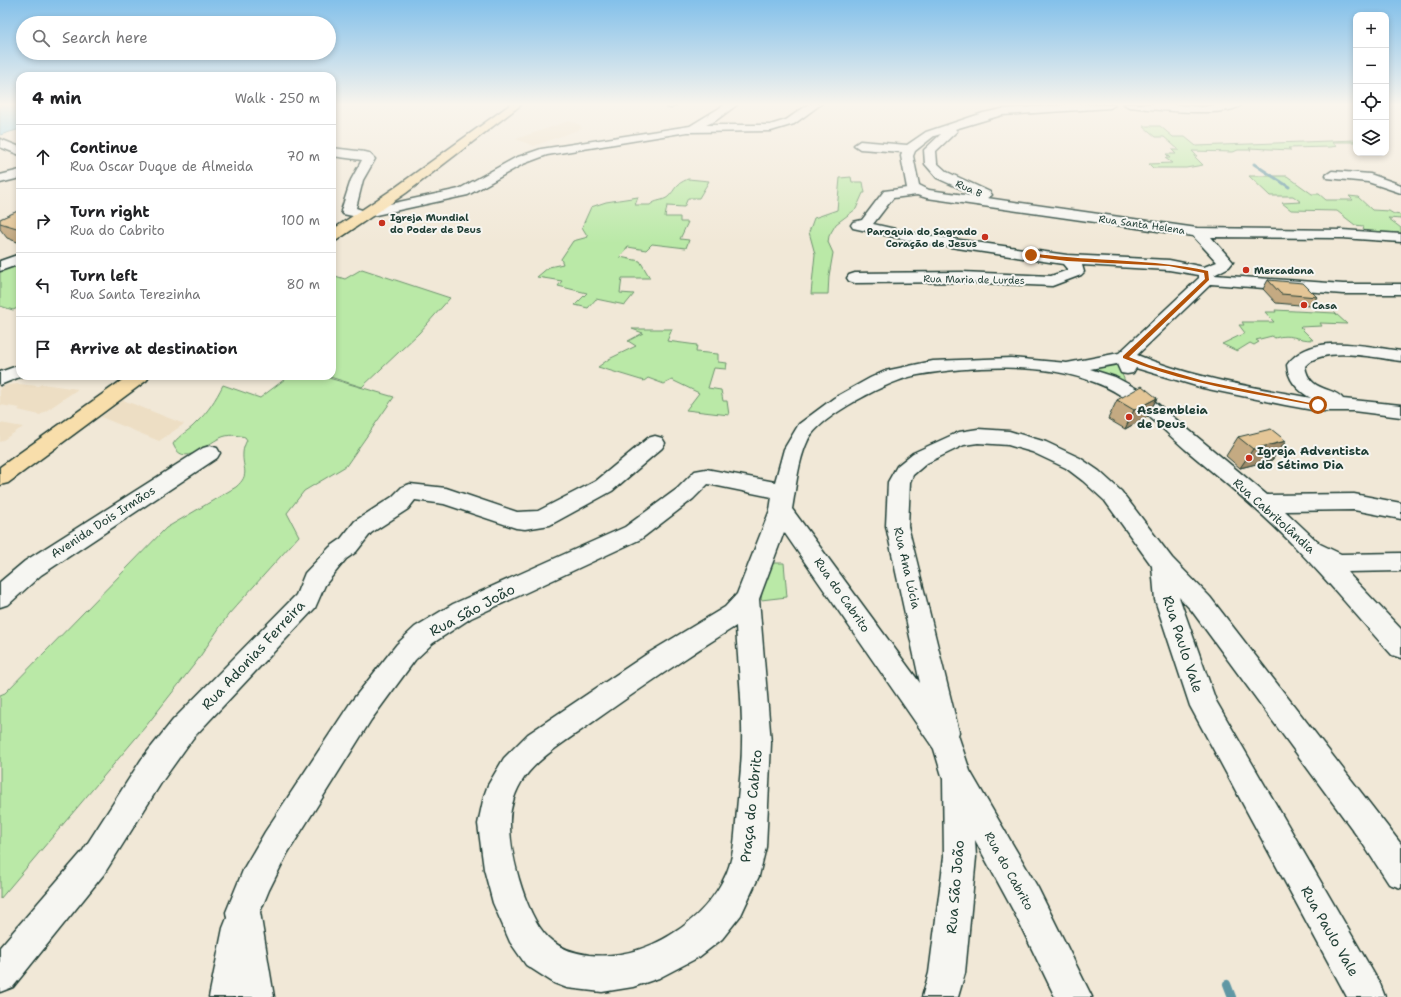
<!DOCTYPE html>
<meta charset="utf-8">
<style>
body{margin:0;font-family:"Shantell Sans",sans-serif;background:#f6f6f6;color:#202124}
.controls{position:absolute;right:12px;top:12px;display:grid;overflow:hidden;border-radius:8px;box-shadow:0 2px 6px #0003}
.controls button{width:36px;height:36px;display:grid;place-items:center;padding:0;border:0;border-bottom:1px solid #e0e0e0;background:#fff;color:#202124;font:20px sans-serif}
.stop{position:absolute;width:12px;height:12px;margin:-9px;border:3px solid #b45309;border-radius:50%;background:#fff}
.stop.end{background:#b45309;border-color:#fff;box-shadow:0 1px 4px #0008}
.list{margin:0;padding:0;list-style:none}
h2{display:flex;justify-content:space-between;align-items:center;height:52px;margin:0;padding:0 16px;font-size:17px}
h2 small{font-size:13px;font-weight:400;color:#757577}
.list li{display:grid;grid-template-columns:26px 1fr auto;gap:12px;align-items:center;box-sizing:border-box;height:64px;padding:0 16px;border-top:1px solid #e0e0e0}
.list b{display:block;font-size:15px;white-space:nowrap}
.list p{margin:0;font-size:13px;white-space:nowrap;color:#757577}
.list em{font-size:13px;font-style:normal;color:#757577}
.icon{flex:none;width:22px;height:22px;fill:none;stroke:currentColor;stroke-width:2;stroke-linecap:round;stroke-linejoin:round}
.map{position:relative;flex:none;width:1401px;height:997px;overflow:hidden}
.search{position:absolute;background:#fff;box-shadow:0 2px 6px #0003;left:16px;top:16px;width:320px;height:44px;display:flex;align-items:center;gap:10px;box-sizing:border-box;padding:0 14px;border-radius:22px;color:#757577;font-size:15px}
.panel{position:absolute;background:#fff;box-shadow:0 2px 6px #0003;left:16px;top:72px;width:320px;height:308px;border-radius:12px}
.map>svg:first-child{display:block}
</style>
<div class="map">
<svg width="1401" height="997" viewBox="0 0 1401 997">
<rect width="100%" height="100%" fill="#f1e8d7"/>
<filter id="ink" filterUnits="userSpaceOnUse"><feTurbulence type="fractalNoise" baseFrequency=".025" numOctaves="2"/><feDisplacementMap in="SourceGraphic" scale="8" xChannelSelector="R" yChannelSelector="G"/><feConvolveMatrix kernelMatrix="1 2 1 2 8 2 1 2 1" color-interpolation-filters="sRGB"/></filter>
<g filter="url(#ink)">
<path fill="#eddec4" d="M569,121L582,126L579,127L583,128L534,146L516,139Z
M18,384L38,386L42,384L78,389L40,415L18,410L20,408L0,405V388L7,385Z
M123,400L184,424L159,441L101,417Z
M0,423L23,427L0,442Z"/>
<path fill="#bae9a7" stroke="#6c936e" d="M1143,126H1160L1173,137H1185L1196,146L1356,140V142H1332L1337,146L1331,147L1288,148L1291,150L1249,148L1251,150H1238L1233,152L1192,151L1197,156H1194L1203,165L1186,168H1153L1149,164L1172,163L1165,158H1170L1166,154H1176L1172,150H1179L1164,137H1156Z
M1249,176H1287L1312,194H1319L1326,200H1353L1349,196L1358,197L1372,210L1389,211L1394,214L1401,215V219L1388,218L1401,228V233L1364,231L1363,226L1355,225L1337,211L1291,210L1282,203L1301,202L1293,196H1270Z
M851,177L852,182H863L865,193H863L856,209L836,224L829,236L828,242L833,253L829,276L828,294H811L815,254L809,232L814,218L837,210L840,178Z
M688,179L709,181L699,198H688L684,207L667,206L665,217H680V222H688L680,239L689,240L686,248L652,244L646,250L628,247L620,257L640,261L650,278H622L620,293L634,294L625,305L596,299L588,308L575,305L587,293L558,286L562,281L537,277L549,267L563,264L561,259L573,241L588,237L582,227L591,207L606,202L638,197L635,205H650C655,200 663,201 668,197C677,188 674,185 688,179Z
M20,262V307L13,310L0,306V269Z
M362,269L450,298L419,333L362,387L327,376H332V275L345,279Z
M1275,310L1335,313L1347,324L1320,323L1322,326L1300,327L1313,340C1297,340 1290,333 1275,338L1272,336L1256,340L1259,342L1254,345L1250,343L1237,351L1222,344L1245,333L1239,325H1244L1242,322H1274L1265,312H1276Z
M632,329H672L667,341L697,345L696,352L718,354V362L727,363L726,369L714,368L708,388L721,390L723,401H727L729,415L686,410L699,393L672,380L664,384L648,378L644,381L598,367L609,359L636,346L628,341L643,333Z
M1122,362V374L1127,386L1083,369Z
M289,376H322L394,397L346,466L304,491L287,513L299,536L228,615L197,661L146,726L0,899V695L5,693L166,528L236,487C251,474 242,469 243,453C243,449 245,444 247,440L245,437C237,435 228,434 220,438C206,444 183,469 173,444C180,434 188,432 196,423C208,412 216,399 223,385L260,398Z
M766,563H784L787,597L761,600Z"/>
<path fill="#8cd3ee" stroke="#6097a4" d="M0,104H20V129L0,135Z"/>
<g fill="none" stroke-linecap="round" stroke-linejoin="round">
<path stroke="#6097a4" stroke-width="3" d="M1254,164L1289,187"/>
<path stroke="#6097a4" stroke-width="8" d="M1227,984L1232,997"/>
<g stroke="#1f3d34" stroke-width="3">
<path id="minor" d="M666,104H676V105L671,108L667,107Z
M726,104H738L715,121L706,125H770L786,120L809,104H821L794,124L771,131L687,132L547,155L523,164L468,195L362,218L343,214L341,211L351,180L362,160L332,156V148L365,152L369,153L375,159L363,180L356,208L362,210L459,189L515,158L541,149L690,126Z
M1080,104L1115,105L1110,108L1002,115L955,129L957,131L955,133L936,151L937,163L947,172L990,192L992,195L987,198L1197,228L1342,230L1401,234V242L1342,238L1211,237L1233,262L1229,267L1214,275L1343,284H1401V294H1343L1211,284L1137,355C1192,378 1253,387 1311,398C1298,391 1288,380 1287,365C1311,331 1366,347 1401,351V361C1376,358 1323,345 1305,366C1309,393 1334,386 1343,399L1401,405V417L1353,411H1318L1285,405L1203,388L1136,368L1133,373L1127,374L1121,373L1117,364L1090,369L1115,377L1143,392L1267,495L1354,494L1401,503V519L1354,510L1285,511L1320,544L1341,554L1401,553V571L1347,572L1401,629V658L1392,655C1360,620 1330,583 1297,549C1263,513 1223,481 1185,449C1157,424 1130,395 1094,382C1042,362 972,366 918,375C891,379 820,416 808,440C798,461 796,487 792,509L920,683L886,526L888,482L897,466L913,453L959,432L978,429L1009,431L1046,442L1080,458L1099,471L1121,491L1172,558L1210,597L1401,844V888L1389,884L1363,844L1192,611L1179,597L1216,701L1380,984L1385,997H1347L1190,706L1155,600L1152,566L1105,501L1083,481L1066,468L1032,452L1008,445L978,443L964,445L927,463L913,475L910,482L908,526L959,732L958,735L970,771L1038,888L1092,997H1055L1014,912L975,840L976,857L965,973L958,997H922L929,973L944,857L943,779L934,749L784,532L759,599L771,743L766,847L759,876L741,915L722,939L699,957L659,978L633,987L602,992L567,988L554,983L526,965L510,942L493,903L484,869L478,824L484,796L488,785L504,758L528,734L647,654L725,607L737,594L770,510L772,497L708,484L693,499L641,539L471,618L433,643L415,660L371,720L287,854L269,890L260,912L274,997H209L223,928L227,918L226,912L244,868L265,832L351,702L397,644L415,627L453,604L625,527L677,489L695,471L706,469L775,482L784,449L799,424L834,398L870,378L885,371L933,361L1011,358L1067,363L1119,353L1199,278V275L1169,270L1082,265L1084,272L1081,275L1052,286L962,282L855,283L849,281L847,278L849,275L855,273L962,272L1051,276L1068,270L1063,264L917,242L853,228L851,225L853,222L862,220L884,191L907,188L901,156L902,152L860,149L854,145L860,141L907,145L926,132L983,113L1002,109ZM941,134L924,150L925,164L937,178L979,197L929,190L919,185L913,156L915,151L934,136ZM917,195L927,198L1193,236L1217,262L1204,267L1169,260L1067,255L917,234L873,224L893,198ZM736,626C738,664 743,704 742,743C742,765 739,788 737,810C735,831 735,853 727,872C705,923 645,961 589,955C575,953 563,950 552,941C527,922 510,856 510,825C509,809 515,791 524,778C541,755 568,740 590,724C638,690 686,657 736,626Z
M1124,104H1165L1202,107L1220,104H1242C1230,119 1149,109 1129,107Z
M0,139L20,147V155L0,147Z
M20,170V178L0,183V175Z
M1332,171L1370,174L1401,185V193L1368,182L1327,178L1326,175Z
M20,254V264L0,271V261Z
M20,365V376H22L0,385V372Z
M655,436L662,438L665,443L662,448L612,491L550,525L525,529L516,528L444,504L415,500L408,509L371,533L356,552L346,559L325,585L315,608L193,738L163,780L104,874L13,987L0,992V947L82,852L141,760L173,720L296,595L305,573L330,547L340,540L355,521L392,497L402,487L410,484L446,488L517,512L538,511L596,481L648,438Z
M210,446L217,448L220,453L217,458L41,575L9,604L0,607V582L25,561L203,448Z"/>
</g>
<g stroke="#1f3d34" stroke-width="3">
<path id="major" d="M511,104H522L406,193L337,240L332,241V230L396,187Z
M128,376H149L147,380L8,483L0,485V467Z"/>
</g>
<use href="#minor" fill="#f6f6f2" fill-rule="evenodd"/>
<use href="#major" fill="#f8deab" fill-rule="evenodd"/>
</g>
<path fill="#c4aa82" stroke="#1f3d34" d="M20,210V243L7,238L0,229V219Z
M1268,280L1317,297L1311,306L1276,303L1263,289Z
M1157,398L1147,417L1125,429L1108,419L1117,400Z
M1238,437L1286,441L1272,460L1240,468L1226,456Z"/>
<path fill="#a08b6a" stroke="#1f3d34" d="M1157,398L1147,417L1125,429L1134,410Z
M1286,441L1272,460L1240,468L1253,449Z"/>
<path fill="#e4c697" stroke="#1f3d34" d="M20,210V229L0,223V219Z
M1268,280L1303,283L1317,297L1281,294Z
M1142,386L1157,398L1134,410L1117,400Z
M1271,429L1286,441L1253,449L1238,437Z"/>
</g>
<linearGradient id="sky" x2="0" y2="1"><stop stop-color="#83c0ea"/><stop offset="0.43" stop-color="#f9f5ed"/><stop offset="1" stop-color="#f9f5ed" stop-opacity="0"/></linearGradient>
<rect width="1401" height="243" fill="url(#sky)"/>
<path fill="#b45309" d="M1031,253C1090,262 1150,258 1208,271L1209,280L1129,357L1149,365L1204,381L1320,405L1318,406C1252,393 1185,384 1123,358V356L1205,279L1204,273L1169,266L1067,261L1029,256Z"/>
<g fill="#c8321e" stroke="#f6f6f2" stroke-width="1.5">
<circle cx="382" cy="223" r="4"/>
<circle cx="985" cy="237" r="4"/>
<circle cx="1246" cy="270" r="4"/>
<circle cx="1304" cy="305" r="4"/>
<circle cx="1129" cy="417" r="4"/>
<circle cx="1249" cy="458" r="4"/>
</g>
<g text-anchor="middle" stroke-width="4" stroke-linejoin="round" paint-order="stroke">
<g font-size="10" fill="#1f3d34" stroke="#f6f6f2">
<text transform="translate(969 188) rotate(24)" y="4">Rua B</text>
<text transform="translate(1142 224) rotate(8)" y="4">Rua Santa Helena</text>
<text transform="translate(974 279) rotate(1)" y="4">Rua Maria de Lurdes</text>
</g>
<g font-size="10" font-weight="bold" fill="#1f3d34" stroke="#f6f6f2" text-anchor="start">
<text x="390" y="221">Igreja Mundial<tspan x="390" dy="12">do Poder de Deus</tspan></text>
<text x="977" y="235" text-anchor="end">Paroquia do Sagrado<tspan x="977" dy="12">Coração de Jesus</tspan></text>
<text x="1254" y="274">Mercadona</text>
<text x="1312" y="309">Casa</text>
</g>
<g font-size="12" font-weight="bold" fill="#1f3d34" stroke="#f6f6f2" text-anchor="start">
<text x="1137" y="414">Assembleia<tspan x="1137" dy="14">de Deus</tspan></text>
<text x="1257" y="455">Igreja Adventista<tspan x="1257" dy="14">do Sétimo Dia</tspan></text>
</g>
<g font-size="12" fill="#1f3d34" stroke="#f6f6f2">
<text transform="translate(1274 516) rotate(42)" y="4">Rua Cabritolândia</text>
<text transform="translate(103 522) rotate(-33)" y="4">Avenida Dois Irmãos</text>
<text transform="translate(907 568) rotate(77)" y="4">Rua Ana Lúcia</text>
<text transform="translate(842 595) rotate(55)" y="4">Rua do Cabrito</text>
<text transform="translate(1009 871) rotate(61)" y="4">Rua do Cabrito</text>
</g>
<g font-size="14" fill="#1f3d34" stroke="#f6f6f2">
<text transform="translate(472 610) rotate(-28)" y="5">Rua São João</text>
<text transform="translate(1183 644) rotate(72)" y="5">Rua Paulo Vale</text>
<text transform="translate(253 655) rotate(-47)" y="5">Rua Adonias Ferreira</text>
<text transform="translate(751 806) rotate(-84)" y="5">Praça do Cabrito</text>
<text transform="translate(955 887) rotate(-85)" y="5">Rua São João</text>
<text transform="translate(1330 931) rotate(60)" y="5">Rua Paulo Vale</text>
</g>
</g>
</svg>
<div class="controls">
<button>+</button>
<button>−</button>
<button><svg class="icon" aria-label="locate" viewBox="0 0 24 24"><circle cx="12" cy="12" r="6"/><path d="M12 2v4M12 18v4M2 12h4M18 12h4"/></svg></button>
<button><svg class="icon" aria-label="layers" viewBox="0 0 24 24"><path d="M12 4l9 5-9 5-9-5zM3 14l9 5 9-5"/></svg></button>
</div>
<div class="stop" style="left:1318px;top:405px"></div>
<div class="stop end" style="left:1031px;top:255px"></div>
<div class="search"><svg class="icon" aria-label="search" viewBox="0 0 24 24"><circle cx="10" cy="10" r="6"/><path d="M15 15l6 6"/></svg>Search here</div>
<section class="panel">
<h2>4 min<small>Walk · 250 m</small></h2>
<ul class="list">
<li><svg class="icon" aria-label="ahead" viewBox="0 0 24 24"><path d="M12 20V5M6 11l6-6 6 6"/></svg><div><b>Continue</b><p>Rua Oscar Duque de Almeida</p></div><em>70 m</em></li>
<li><svg class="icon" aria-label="right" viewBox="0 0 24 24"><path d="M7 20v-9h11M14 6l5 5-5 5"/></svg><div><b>Turn right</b><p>Rua do Cabrito</p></div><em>100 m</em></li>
<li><svg class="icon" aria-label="left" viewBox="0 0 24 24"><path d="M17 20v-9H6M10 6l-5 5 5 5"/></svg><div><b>Turn left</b><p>Rua Santa Terezinha</p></div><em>80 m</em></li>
<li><svg class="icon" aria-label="arrive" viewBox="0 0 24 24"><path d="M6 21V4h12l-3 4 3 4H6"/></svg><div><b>Arrive at destination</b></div></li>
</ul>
</section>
</div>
